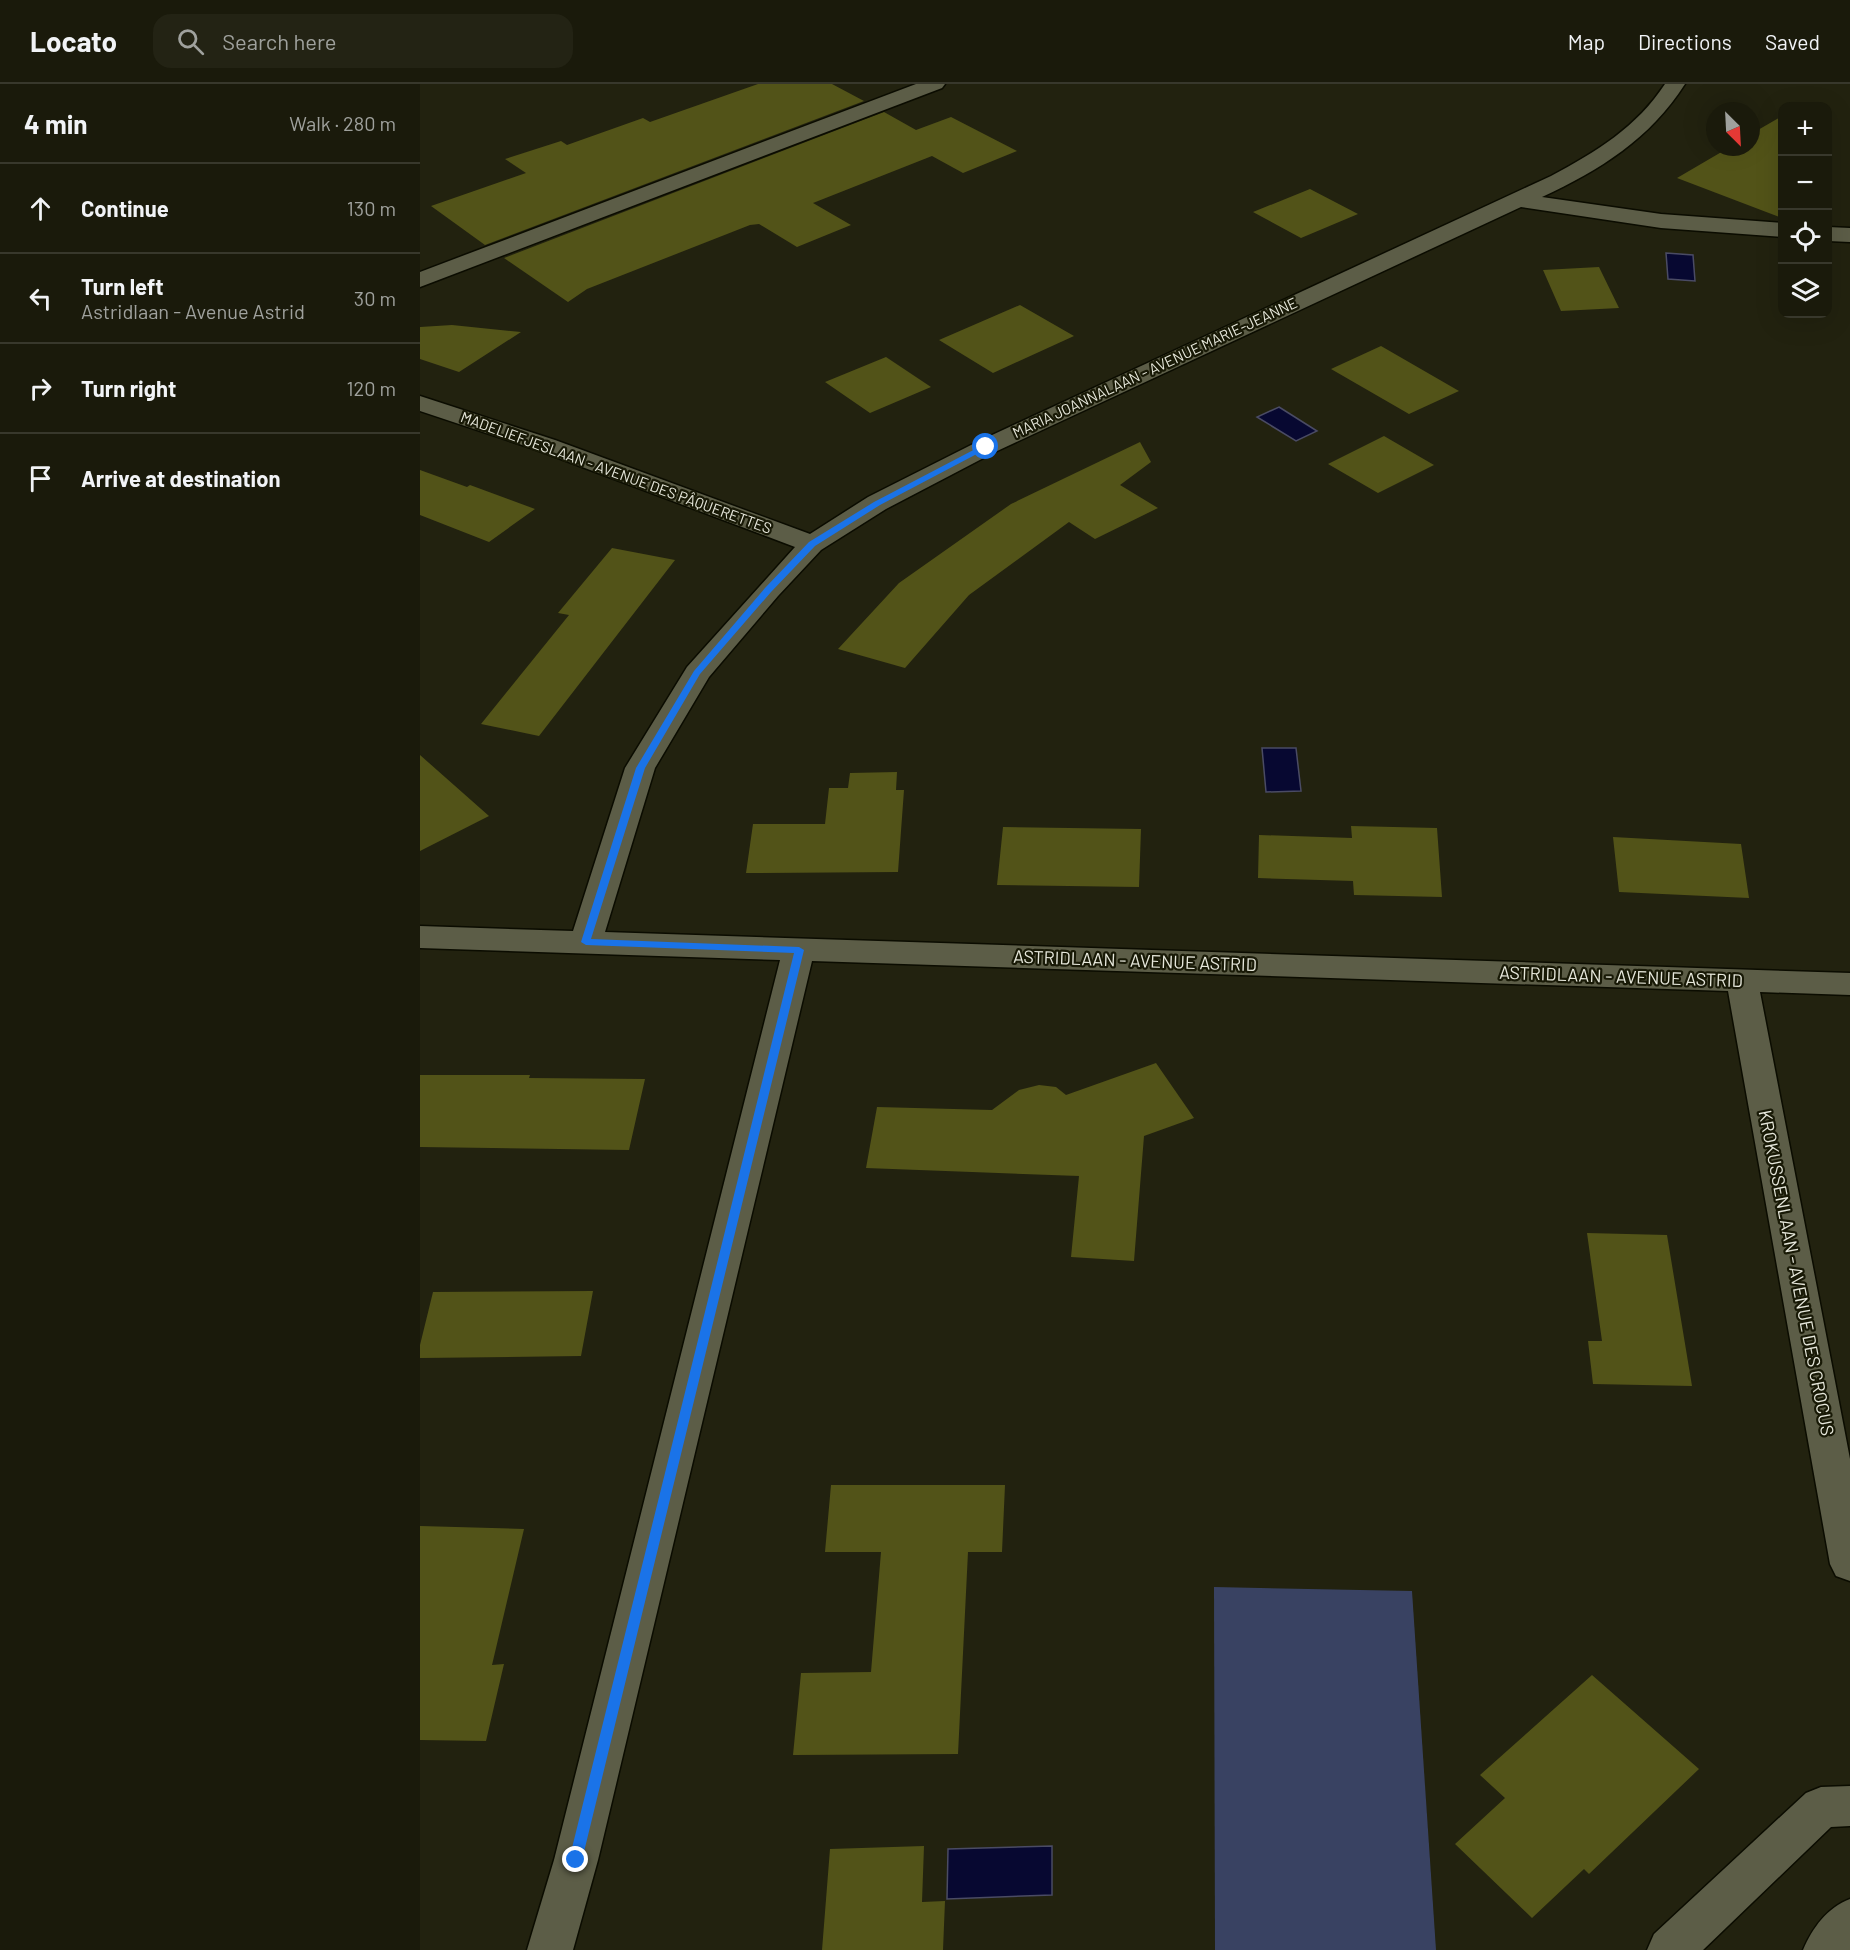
<!DOCTYPE html>
<meta charset="utf-8">
<style>
body{margin:0;font-family:Barlow,sans-serif;background:#232314;color:#f1f3f6}
.controls{position:absolute;right:18px;top:18px;display:grid;overflow:hidden;border-radius:12px;box-shadow:0 6px 24px #0002}
.controls button{width:54px;height:54px;display:grid;place-items:center;padding:0;border:0;border-bottom:2px solid #38382c;background:#1a1a0b;color:#f1f3f6;font:30px sans-serif}
.compass{position:absolute;left:1286px;top:18px;width:54px;height:54px;border-radius:50%;background:#1a1a0b;box-shadow:0 6px 24px #0002;rotate:156deg}
.stop{position:absolute;width:18px;height:18px;margin:-14px;border:4px solid #1a73e8;border-radius:50%;background:#fff}
.stop.end{background:#1a73e8;border-color:#fff;box-shadow:0 2px 6px #0008}
.list{margin:0;padding:0;list-style:none}
h2{display:flex;justify-content:space-between;align-items:center;height:78px;margin:0;padding:0 24px;font-size:26px}
h2 small{font-size:20px;font-weight:400;color:#9fa19d}
.list li{display:grid;grid-template-columns:39px 1fr auto;gap:18px;align-items:center;box-sizing:border-box;height:90px;padding:0 24px;border-top:2px solid #38382c}
.list b{display:block;font-size:22px;white-space:nowrap}
.list p{margin:0;font-size:20px;white-space:nowrap;color:#9fa19d}
.list em{font-size:20px;font-style:normal;color:#9fa19d}
.icon{flex:none;width:33px;height:33px;fill:none;stroke:currentColor;stroke-width:2;stroke-linecap:round;stroke-linejoin:round}
.map{position:relative;flex:none;width:1430px;height:1866px;overflow:hidden}
header{display:flex;align-items:center;gap:36px;box-sizing:border-box;height:84px;padding:0 30px;background:#1a1a0b;border-bottom:2px solid #38382c}
header strong{font-size:28px}
nav{display:flex;gap:33px;margin-inline-start:auto;font-size:21px}
.search{width:420px;height:54px;background:#232314;display:flex;align-items:center;gap:15px;box-sizing:border-box;padding:0 21px;border-radius:18px;color:#9fa19d;font-size:22px}
main{display:flex}
aside{flex:1;background:#1a1a0b}
.map>svg:first-child{display:block}
</style>
<header>
<strong>Locato</strong>
<div class="search"><svg class="icon" aria-label="search" viewBox="0 0 24 24"><circle cx="10" cy="10" r="6"/><path d="M15 15l6 6"/></svg>Search here</div>
<nav><a>Map</a><a>Directions</a><a>Saved</a></nav>
</header>
<main>
<aside>
<h2>4 min<small>Walk · 280 m</small></h2>
<ul class="list">
<li><svg class="icon" aria-label="ahead" viewBox="0 0 24 24"><path d="M12 20V5M6 11l6-6 6 6"/></svg><div><b>Continue</b></div><em>130 m</em></li>
<li><svg class="icon" aria-label="left" viewBox="0 0 24 24"><path d="M17 20v-9H6M10 6l-5 5 5 5"/></svg><div><b>Turn left</b><p>Astridlaan - Avenue Astrid</p></div><em>30 m</em></li>
<li><svg class="icon" aria-label="right" viewBox="0 0 24 24"><path d="M7 20v-9h11M14 6l5 5-5 5"/></svg><div><b>Turn right</b></div><em>120 m</em></li>
<li><svg class="icon" aria-label="arrive" viewBox="0 0 24 24"><path d="M6 21V4h12l-3 4 3 4H6"/></svg><div><b>Arrive at destination</b></div></li>
</ul>
</aside>
<div class="map">
<svg width="1430" height="1866" viewBox="0 0 1430 1866">
<rect width="100%" height="100%" fill="#22220f"/>
<path fill="#394262" d="M794,1503L992,1507L1016,1866H795Z"/>
<path fill="#070831" stroke="#4a4b64" stroke-width="1.5" d="M1246,169L1273,171L1275,197L1248,195Z
M859,323L897,347L876,357L837,333Z
M842,664H876L881,707L846,708Z
M632,1762V1811L527,1815L528,1765Z"/>
<path fill="#525318" d="M338,0H412L444,17L65,161L11,122L106,89L85,75L141,57L147,61L223,34L230,38Z
M464,28L496,46L531,33L597,67L543,89L512,72L393,119L431,141L377,163L339,140L330,141L167,205L148,218L84,174Z
M1362,32V134L1257,94L1310,63H1331V50Z
M890,105L938,130L881,154L833,128Z
M1179,183L1199,224L1141,227L1123,186Z
M600,221L654,252L573,289L519,256Z
M32,241L101,248L39,288L0,275V243Z
M961,262L1039,307L989,330L911,285Z
M466,273L511,303L450,329L405,298Z
M964,352L1014,381L958,409L908,380Z
M720,358L731,378L700,401L738,424L675,455L649,438L549,511L485,584L418,565L479,499L591,420Z
M0,386L47,403L50,401L115,425L69,458L0,431Z
M192,464L255,476L119,652L61,640L149,531L138,529Z
M0,671L69,732L0,767Z
M477,688L476,706H484L478,788L326,789L333,740H405L409,704H428L430,689Z
M931,742L1017,744L1022,813L934,811L933,797L838,794L839,751L932,754Z
M583,743L721,745L719,803L577,801Z
M1193,753L1321,760L1329,814L1199,808Z
M736,979L774,1034L724,1052L714,1177L651,1173L659,1092L446,1084L457,1023L572,1026L599,1006L619,1001L636,1003L646,1011Z
M0,991H110L109,994L225,995L209,1066L0,1063Z
M1167,1149L1247,1151L1272,1302L1173,1300L1168,1257H1182Z
M173,1207L161,1272L0,1274V1261L13,1208Z
M411,1401H585L582,1468H548L538,1670L373,1671L381,1589L451,1588L461,1468H405Z
M0,1442L104,1445L72,1581L84,1580L66,1657L0,1656Z
M1172,1591L1279,1685L1169,1790L1164,1785L1112,1834L1035,1760L1085,1714L1060,1691Z
M504,1762L502,1818L525,1817L523,1866H402L410,1765Z"/>
<g fill="none" stroke-linecap="round" stroke-linejoin="round">
<g stroke="#0b0c00" stroke-width="3">
<path id="street" d="M496,0H525L522,4L0,203V188Z
M1245,0H1265C1230,55 1180,86 1122,113L1241,130L1362,139V153L1241,144L1101,123L575,368L466,425L401,466L358,512L289,593L235,684L185,848L1430,889V911L1340,908L1430,1375V1497L1416,1492L1410,1480L1308,907L392,877L178,1776L153,1866H107L134,1776L360,876L0,864V842L153,847L205,684L267,583L375,463L117,366L0,327V312L135,356L390,450L448,413L557,358L1131,92C1176,68 1217,43 1245,0Z
M1408,143L1430,144V158L1408,157Z
M1430,1702V1742L1411,1743L1283,1866H1227L1234,1850L1386,1709L1401,1703Z
M1430,1815V1866H1383C1393,1843 1407,1824 1430,1815Z"/>
</g>
<use href="#street" fill="#5c5d47" fill-rule="evenodd"/>
</g>
<path fill="#1a73e8" d="M563,361L570,363L460,421L395,462L351,508L280,590L225,684L171,855L379,863L384,866L162,1776L156,1783L149,1776L374,869L166,861L161,858L216,684L274,587L345,504L389,458L454,418Z"/>
<g text-anchor="middle" stroke-width="4.5" stroke-linejoin="round" paint-order="stroke">
<g font-size="15" fill="#e7e8dc" stroke="#181906">
<text transform="translate(735 284) rotate(-25)" y="5">MARIA JOANNALAAN - AVENUE MARIE-JEANNE</text>
<text transform="translate(196 389) rotate(20)" y="5">MADELIEFJESLAAN - AVENUE DES PÂQUERETTES</text>
</g>
<g font-size="18" fill="#e7e8dc" stroke="#181906">
<text transform="translate(715 877) rotate(2)" y="6">ASTRIDLAAN - AVENUE ASTRID</text>
<text transform="translate(1201 893) rotate(2)" y="6">ASTRIDLAAN - AVENUE ASTRID</text>
<text transform="translate(1376 1189) rotate(79)" y="6">KROKUSSENLAAN - AVENUE DES CROCUS</text>
</g>
</g>
</svg>
<div class="controls">
<button>+</button>
<button>−</button>
<button><svg class="icon" aria-label="locate" viewBox="0 0 24 24"><circle cx="12" cy="12" r="6"/><path d="M12 2v4M12 18v4M2 12h4M18 12h4"/></svg></button>
<button><svg class="icon" aria-label="layers" viewBox="0 0 24 24"><path d="M12 4l9 5-9 5-9-5zM3 14l9 5 9-5"/></svg></button>
</div>
<svg class="compass" viewBox="-18 -18 36 36"><path d="M0-13l5 13h-10z" fill="#e53935"/><path d="M0 13l5-13h-10z" fill="#9fa19d"/></svg>
<div class="stop" style="left:566px;top:363px"></div>
<div class="stop end" style="left:156px;top:1776px"></div>
</div>
</main>
